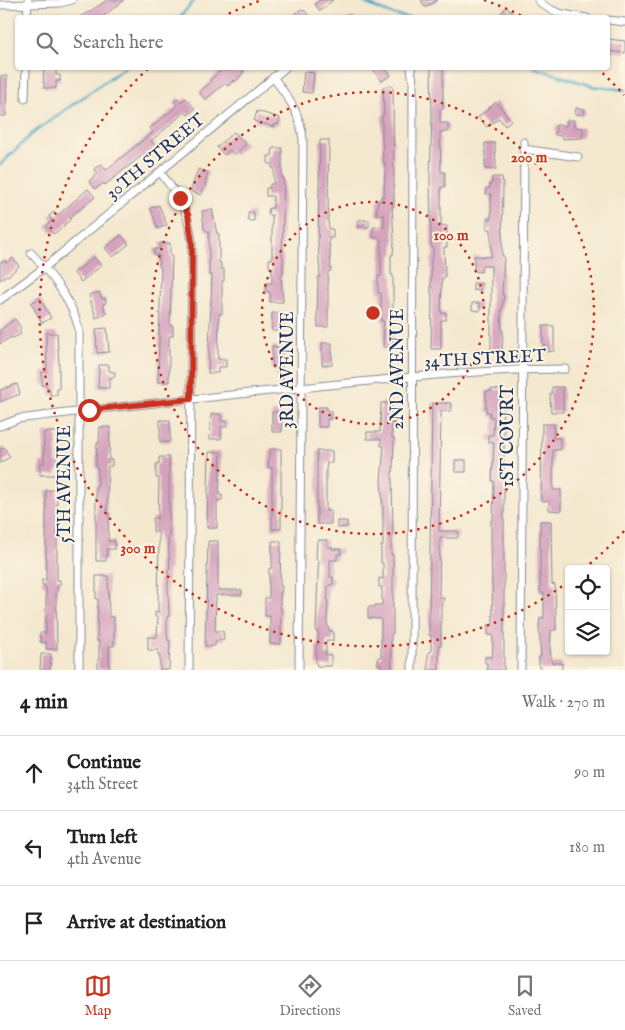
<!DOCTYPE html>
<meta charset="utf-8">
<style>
body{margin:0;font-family:"IM FELL English",serif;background:#f2f2f2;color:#222}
.controls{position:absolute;right:15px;bottom:15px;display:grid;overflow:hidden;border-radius:5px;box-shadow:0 1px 4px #0004}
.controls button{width:45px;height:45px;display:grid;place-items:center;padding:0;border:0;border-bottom:1px solid #e0e0e0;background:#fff;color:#222;font:25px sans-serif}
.stop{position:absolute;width:15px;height:15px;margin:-11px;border:4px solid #c8321e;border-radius:50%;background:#fff}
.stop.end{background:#c8321e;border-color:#fff;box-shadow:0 1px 5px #0008}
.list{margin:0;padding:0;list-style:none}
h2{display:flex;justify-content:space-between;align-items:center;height:65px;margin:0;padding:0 20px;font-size:21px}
h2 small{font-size:16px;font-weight:400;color:#767676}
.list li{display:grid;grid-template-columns:32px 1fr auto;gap:15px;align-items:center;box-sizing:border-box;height:75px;padding:0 20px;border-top:1px solid #e0e0e0}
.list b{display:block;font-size:19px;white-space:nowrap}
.list p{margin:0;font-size:16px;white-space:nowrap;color:#767676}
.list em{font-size:16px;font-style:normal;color:#767676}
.icon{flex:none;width:28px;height:28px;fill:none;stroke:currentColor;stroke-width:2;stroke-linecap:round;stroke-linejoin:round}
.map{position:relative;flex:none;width:625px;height:670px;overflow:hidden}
.search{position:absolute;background:#fff;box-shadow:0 1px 4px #0004;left:15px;right:15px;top:15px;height:55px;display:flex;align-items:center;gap:12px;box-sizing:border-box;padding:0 18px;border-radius:5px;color:#767676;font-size:19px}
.sheet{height:290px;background:#fff}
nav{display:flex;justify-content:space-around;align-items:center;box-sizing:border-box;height:70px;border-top:1px solid #e0e0e0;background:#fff;font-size:14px;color:#767676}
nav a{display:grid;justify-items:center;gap:2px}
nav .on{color:#c8321e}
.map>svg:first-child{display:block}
</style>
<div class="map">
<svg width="625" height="670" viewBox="0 0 625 670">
<rect width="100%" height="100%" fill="#fcf5e5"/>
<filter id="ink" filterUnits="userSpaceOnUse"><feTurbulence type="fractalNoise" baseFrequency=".02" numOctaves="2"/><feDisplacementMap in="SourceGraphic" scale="10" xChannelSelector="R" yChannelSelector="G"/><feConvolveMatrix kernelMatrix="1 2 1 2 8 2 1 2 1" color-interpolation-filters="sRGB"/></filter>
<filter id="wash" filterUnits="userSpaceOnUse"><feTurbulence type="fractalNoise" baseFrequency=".0096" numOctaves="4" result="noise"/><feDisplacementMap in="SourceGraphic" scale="20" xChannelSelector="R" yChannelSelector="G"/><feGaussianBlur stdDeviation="1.12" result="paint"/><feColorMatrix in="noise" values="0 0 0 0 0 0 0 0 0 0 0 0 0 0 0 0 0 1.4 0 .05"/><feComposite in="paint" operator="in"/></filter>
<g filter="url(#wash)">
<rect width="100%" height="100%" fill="#f4e8cf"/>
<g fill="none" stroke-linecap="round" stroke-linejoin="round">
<path stroke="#42a7c2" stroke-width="2.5" d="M364,0L365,3L391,14L410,18
M179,18L195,0
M535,68L592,86L625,90
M0,165L33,133L124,68"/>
</g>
<g id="blocks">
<path fill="#d6a3bd" d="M107,0H124L101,18H78L92,10Z
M320,0H333L320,11L315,4Z
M421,0H438L425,7Z
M506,7L518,18H497Z
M301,9L303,11L304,10L311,18H295L296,16L294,14Z
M608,39L625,41V53L608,51Z
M224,68L227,71L232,68H240L244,72L235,82L234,80L228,86L225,83L205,100L199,92L211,82L210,80Z
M372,68H385L391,75L382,81Z
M431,68H443V109H440V123H448V132H440L441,172H445V187H441V223L442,226H447V247H444L445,278H442L441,313H446V320H441V349H431L432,294H431V258H433V247H431L430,176L432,117Z
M44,69H56V75H60V81H56V88H44V83H43Z
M304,72L314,73L312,93L302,92Z
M0,76H7L6,116H0Z
M393,86L394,196V206H392L394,241L393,255H391V275H393V313H391V318H389V330H393V347H383L384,321H381V293H378V276H381V239L373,237V227H384V215H376L378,201H381V196H384L385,162H383L382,134V115H384L383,87Z
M178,98L181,102L186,98L195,109L188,115L185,112L151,141L156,146L140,157L105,185L104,183L95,189L89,181L98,174L94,169L101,164L106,170L153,132L150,128L177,106L174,102Z
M496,102L511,120L505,126L499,118L487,127L478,117Z
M576,108L585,109L584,115L575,114Z
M257,111L280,118L278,125L275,124L274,127L254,121Z
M567,120H574V127L583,128L582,138L563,139L561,136L555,135L556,125L566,126Z
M234,132L246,144L234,155L230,150L224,155L217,147Z
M320,140H329L328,221L329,229H333V238H329L331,271H328V327H318L317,318L318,277H320L318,242Z
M485,143H495L496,169H485Z
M273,148H282V178H284L282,256H283V275H281L283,302H270V292H266V283H272V267H269V259H272V215H268L269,208H273V196H266V188H270V184H274V168H272V164H268V156H272Z
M198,169L208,172L204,190H202L201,195L192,192L191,190Z
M492,177H502L503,184L502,256H504L502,295H504L501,314L502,331H503L502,350H491V266H482L481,272L474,271V256L491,257V229H487V219H491V194H486V188H490V183H492Z
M88,189L95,197L69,218L71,219L63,226L64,227L53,234L46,226L52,220L49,216L54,212L57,216Z
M159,205L167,225L158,229L150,208Z
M212,209L217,234H219V263H221V269H224V281H222V314H219L218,351V359H226V367H218V373H208L212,275H209V231H206L204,228L202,211Z
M248,212H254V221H248Z
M358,220H369V227H358Z
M121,235L129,244L113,257L105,248Z
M160,243H170V256H172L170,326H173V336H169V382H158L161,267H159V255H154V249H160Z
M94,257L101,266L81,282L74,273Z
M13,258L19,266L8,276L7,275L0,280V263L5,260L6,263Z
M473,283H481L480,291L473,290Z
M99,292L102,299L105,298L106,303L103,304L106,314L96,318L89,295Z
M40,298L51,318L42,323L31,303Z
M472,303H480V311L472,310Z
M272,313H284L282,331H272Z
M15,319L21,328L19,330L21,334L13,338L11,337L0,344V330Z
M543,326H554V351L545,352V345H543Z
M107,328L109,352L97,353L96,329Z
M46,333H57L59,365V389H57V395H50V389H47V385H42V372H47Z
M322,343H332V365H322Z
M272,346L282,347V368H272Z
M99,365H109V371L115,372L114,378H109V388H98Z
M17,384L20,394L0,402V390Z
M552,387H563V412H551L550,394H552Z
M491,389L502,390V396H504L502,423L504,427V670H487V663H485V657H492L493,648V635H488V625H493L491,542V520H493L494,481H492L494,443L488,442V435H493L494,417H490V412H486V391H491Z
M381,403H391L392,438H394L393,472H392L393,535H391V555H393V634H391V650L392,670H381V665H378V657H381V619L368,618V607H375V605H382V587H379V578L383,579V563H381V546H383V509L381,481L384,446H381V439H367V432H380Z
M432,403H451V411H441L439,531H458V538H440L439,597L444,598L443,605H441V645H439V670H428V652H431V635H429V627Z
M318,407H327V411H331V419H327V427H318Z
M272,412H281L282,432H272Z
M211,414H221V421H227V427H221V439H209Z
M160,420H170V442H160Z
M542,424H554L553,438H560V450H553V490H561V511L549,510V501H541Z
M100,427H110L109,460H112V466H108L107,513H109L108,541H115V549H107L106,561H96V485H98V469L96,466V459L97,443H99Z
M44,432H57L56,463H58V472H56V475H40V463H44Z
M4,447L10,457L0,463V450Z
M270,449H281V529H272V468H268Z
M317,451H332V463H327L326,469V511H331V524H317Z
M209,452H221L219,495H222V500L217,501V528H207Z
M159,457H169V536H168L170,569H168V590L169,617H167V633L168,641H170L169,670H160V656H158V650H148V637H157L158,617H155V612H158L159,536L158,532H153V518H158L159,478H156V464H159Z
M455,460H466V472H455Z
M46,490H57V580H60V585H57V593H56L57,649H46V642H40V633H46V588H45V585H42V579L46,580Z
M337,521H347V527L337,528Z
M540,521H551L552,584L555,585L556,618V630H551L550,650L552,663H562V670H541V667H539V657H541L539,626L540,618H544V593H540Z
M317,540H327V547H332V549H341V554H337V560H330V577H333V584L328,586L327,622L329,631H333V641H326V655H331V666H317L316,662V645H318V632H316L318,573L319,560H316Z
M208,541H218V590H242V595H216L215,631H223L224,640L215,641V646H205Z
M272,541H281L280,586H282L281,593H280V608H281V644H270V616H265V598H269V568H272Z
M96,576H108L109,617H114V646H109V670L98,669V659H99V641H97L98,599H96Z
M41,654H51L50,670H40Z"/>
</g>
</g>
<g filter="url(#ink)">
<use href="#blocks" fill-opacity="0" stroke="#888c96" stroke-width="1"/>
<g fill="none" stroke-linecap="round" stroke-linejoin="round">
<g stroke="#888c96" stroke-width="9">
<path id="street" d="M538,0C551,14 568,15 587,18
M0,5L60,3L72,0
M27,18L28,0
M347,18H348
M608,20L625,22
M411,68L413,82L412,670
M273,77C288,97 301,114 303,140L299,670
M25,99L26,68
M523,149L578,157
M160,172C180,198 188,208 192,242L189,670
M31,253C52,275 71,299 79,329V670
M0,300L45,267L285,68
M0,426L18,419C118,406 219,396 319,386C401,378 483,369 565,369
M521,670L524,142"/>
</g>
<use href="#street" stroke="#fff" stroke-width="7"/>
</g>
</g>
<g fill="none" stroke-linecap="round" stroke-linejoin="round" filter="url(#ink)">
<path stroke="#c8321e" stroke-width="6" d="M89,410L191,399L192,242L188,215L180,198"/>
</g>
<g fill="none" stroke="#c8321e" stroke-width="2.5" stroke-dasharray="2.5 5">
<circle cx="373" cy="313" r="111"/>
<circle cx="373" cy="313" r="221"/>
<path d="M624 531A332 332 0 0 1 586 567M568 582A332 332 0 0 1 149 68M222 17A332 332 0 0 1 262 0M484 0A332 332 0 0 1 524 17M597 68A332 332 0 0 1 624 95"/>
</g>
<g text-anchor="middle" stroke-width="4" stroke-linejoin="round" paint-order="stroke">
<g font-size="18" fill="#1b2f5e" stroke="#fcf5e5">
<text transform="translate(155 156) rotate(-40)" y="6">30TH STREET</text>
<text transform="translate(485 358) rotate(-3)" y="6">34TH STREET</text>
<text transform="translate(397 369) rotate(-90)" y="6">2ND AVENUE</text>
<text transform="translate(287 370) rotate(-90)" y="6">3RD AVENUE</text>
<text transform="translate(507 436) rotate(-90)" y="6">1ST COURT</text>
<text transform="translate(64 484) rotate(-90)" y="6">5TH AVENUE</text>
</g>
</g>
<circle cx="373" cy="313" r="8" fill="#c8321e" stroke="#fcf5e5" stroke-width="2.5"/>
<g font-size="15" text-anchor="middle" font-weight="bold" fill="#c8321e" stroke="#fcf5e5" stroke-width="4" stroke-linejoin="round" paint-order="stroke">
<text x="529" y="162">200 m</text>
<text x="451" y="240">100 m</text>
<text x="138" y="553">300 m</text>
</g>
</svg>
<div class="controls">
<button><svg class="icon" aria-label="locate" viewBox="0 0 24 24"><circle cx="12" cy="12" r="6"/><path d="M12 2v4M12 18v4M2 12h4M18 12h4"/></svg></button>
<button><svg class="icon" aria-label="layers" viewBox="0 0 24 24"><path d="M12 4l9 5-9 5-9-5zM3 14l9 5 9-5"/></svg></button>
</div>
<div class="stop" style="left:89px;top:410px"></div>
<div class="stop end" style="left:180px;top:198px"></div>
<div class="search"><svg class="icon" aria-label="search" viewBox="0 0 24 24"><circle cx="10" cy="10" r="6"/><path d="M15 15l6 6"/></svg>Search here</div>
</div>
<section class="sheet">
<h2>4 min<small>Walk · 270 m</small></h2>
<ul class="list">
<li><svg class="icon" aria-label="ahead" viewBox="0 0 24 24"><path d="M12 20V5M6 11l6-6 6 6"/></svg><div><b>Continue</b><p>34th Street</p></div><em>90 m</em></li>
<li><svg class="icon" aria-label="left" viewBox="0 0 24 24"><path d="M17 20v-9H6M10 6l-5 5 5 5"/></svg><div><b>Turn left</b><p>4th Avenue</p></div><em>180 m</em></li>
<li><svg class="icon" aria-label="arrive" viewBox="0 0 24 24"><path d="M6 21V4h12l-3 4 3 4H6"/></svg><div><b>Arrive at destination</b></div></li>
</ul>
</section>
<nav>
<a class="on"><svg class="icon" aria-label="map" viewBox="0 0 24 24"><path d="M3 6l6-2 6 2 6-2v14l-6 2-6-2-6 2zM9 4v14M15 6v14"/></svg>Map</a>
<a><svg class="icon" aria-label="directions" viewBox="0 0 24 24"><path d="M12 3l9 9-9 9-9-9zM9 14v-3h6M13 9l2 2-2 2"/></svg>Directions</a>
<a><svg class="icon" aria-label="saved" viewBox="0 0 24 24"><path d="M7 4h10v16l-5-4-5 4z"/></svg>Saved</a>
</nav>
